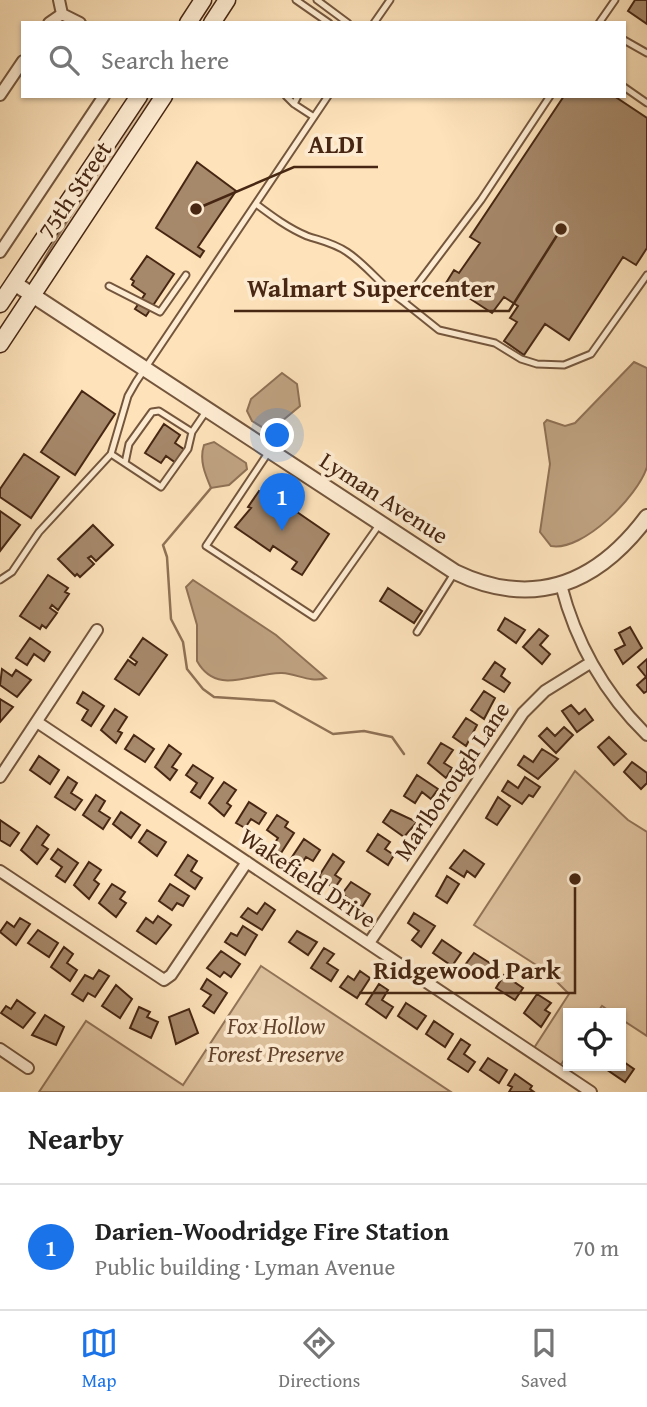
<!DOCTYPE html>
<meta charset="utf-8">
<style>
body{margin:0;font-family:"Gentium Book Plus",serif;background:#f6f6f6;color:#222}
.controls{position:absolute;right:21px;bottom:21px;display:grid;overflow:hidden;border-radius:0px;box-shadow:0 2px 5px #0004}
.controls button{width:63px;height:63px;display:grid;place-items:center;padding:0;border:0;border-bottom:2px solid #e0e0e0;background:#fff;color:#222;font:35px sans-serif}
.you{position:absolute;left:278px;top:436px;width:24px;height:24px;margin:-18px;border:5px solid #fff;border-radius:50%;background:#1a73e8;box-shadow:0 0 0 10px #1a73e833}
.badge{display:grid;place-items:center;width:46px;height:46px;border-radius:50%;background:#1a73e8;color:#fff;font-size:23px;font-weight:700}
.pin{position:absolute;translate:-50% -58px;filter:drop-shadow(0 2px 4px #0008)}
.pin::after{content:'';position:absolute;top:37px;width:24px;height:21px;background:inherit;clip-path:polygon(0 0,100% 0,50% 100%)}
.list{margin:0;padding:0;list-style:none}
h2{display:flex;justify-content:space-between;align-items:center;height:91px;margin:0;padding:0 28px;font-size:30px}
h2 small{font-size:23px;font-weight:400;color:#767676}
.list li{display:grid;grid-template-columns:46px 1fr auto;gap:21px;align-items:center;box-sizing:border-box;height:126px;padding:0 28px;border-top:2px solid #e0e0e0}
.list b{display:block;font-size:26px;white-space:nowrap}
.list p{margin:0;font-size:23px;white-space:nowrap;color:#767676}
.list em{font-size:23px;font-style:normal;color:#767676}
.icon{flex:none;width:38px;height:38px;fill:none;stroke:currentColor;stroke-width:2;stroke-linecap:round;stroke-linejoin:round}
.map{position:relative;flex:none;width:647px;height:1092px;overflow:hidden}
.search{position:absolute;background:#fff;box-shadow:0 2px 5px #0004;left:21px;right:21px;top:21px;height:77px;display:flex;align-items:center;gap:18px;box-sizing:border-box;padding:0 24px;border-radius:0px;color:#767676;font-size:26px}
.sheet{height:217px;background:#fff}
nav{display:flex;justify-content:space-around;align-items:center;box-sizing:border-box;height:98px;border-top:2px solid #e0e0e0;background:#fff;font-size:19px;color:#767676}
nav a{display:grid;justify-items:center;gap:4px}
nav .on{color:#1a73e8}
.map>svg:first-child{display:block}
</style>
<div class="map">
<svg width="647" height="1092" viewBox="0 0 647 1092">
<rect width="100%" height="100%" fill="#fde2ba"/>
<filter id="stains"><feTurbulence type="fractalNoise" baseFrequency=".00286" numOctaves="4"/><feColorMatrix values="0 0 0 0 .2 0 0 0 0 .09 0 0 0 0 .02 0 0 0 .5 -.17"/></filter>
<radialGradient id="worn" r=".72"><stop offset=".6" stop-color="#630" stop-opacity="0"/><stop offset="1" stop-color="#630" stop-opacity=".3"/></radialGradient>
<path fill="#dec29e" stroke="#927458" stroke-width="2" d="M145,96H154L41,272L38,270L50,249Z
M575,771L628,820L647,832V1036L621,1019V1013H612L602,1006L597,1013H568V1054L560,1066L534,1048L569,994L547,972L474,925Z
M261,966L451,1092H39L86,1021L183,1085Z"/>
<path fill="#bfa281" stroke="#8f7155" stroke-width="2" d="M634,362L647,368C647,388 647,452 647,467C638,496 583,552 551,546L540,532L550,464L544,423L547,420L565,426L575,423Z
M282,373L297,384L300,406L282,421L280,438L252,421L247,411L251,399Z
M214,442L246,463L247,469L229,485L211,488C205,474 199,460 204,445Z
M193,580L276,635L326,678C310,683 298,674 282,673C252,672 217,697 197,661V625L186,587Z"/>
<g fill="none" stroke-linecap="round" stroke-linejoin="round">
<path stroke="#8f7155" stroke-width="2.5" d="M211,488L163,545L167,557L171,619L183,642L187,669L203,689L214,697L274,701L333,734L364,731L392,737L404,754"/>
</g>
<path fill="#a6886a" stroke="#472713" stroke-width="2" d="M635,0H647V24L628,11Z
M564,96H614L647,118V248L636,265L623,257L569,340L545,324L524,355L504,341L517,322L510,318L518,306L504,297L492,313L446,283L454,270L459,273L480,243L470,237Z
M197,162L236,191L198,247L204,251L200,257L156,228Z
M147,256L174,274L146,316L135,309L145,294L132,285L134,281L131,279Z
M82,391L115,414L75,475L41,452Z
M164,424L180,435L175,443L185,450L176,463L166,456L161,463L145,453Z
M24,454L59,477L31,518L0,497V489Z
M267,483L301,506L297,512L329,534L302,575L292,569L297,562L273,546L270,551L235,527L251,508L248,507L259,491L261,492Z
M0,511L20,525L0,551Z
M93,525L113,545L96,561L91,556L88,558L94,564L80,577L77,574L75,576L58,559Z
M48,575L68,588L65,592L69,594L58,610L52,605L50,608L57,613L46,628L42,625L40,629L20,616Z
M388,588L422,611L414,623L380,601Z
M505,618L525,630L516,643L498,630Z
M630,627L642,648L623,664L615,650L625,645L619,633Z
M539,629L548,636L540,645L550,654L542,664L523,647Z
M30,638L50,652L44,661L34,654L27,665L16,658Z
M143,638L167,655L139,695L115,679L128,660L135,665L137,662L130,657Z
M647,659V691L644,693L637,685L646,677L638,667Z
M495,662L505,669L501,676L510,683L504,692L483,679Z
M2,669L12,676L16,670L31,680L17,697L0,685Z
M484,691L495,698L484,719L471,710Z
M83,692L104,706L91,726L82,720L88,710L77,703Z
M0,699L13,707L0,722Z
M571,705L579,714L585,709L593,720L577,732L562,711Z
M115,709L127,717L118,731L122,733L116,743L101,730Z
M466,718L477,725L466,746L453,737Z
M564,727L573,735L556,753L539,736L547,728L555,736Z
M134,735L154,749L145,762L125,749Z
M609,737L626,754L614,765L598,747Z
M441,743L453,750L444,763L452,768L446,778L428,763Z
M169,745L181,754L172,767L177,770L170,780L155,767Z
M542,749L558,759L538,779L518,765L524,756L533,762Z
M39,756L59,770L50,784L30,770Z
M632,762L647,773V783L641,789L624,772Z
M193,765L213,778L200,798L191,792L197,783L186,775Z
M417,775L438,789L431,799L422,792L415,803L404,796Z
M68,777L77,783L71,793L82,800L75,810L55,797Z
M525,777L540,787L533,797L529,795L522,804L502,791L508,781L518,788Z
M224,782L236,790L227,803L231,806L224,816L209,803Z
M96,795L105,801L99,811L110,818L103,829L83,815Z
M498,797L510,806L497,825L486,818Z
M249,802L266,813L259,824L251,819L245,828L236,823Z
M391,810L417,822L404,837L383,822Z
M121,812L140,825L131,838L113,824Z
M277,815L288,822L285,827L294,833L281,853L272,847L278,838L267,830Z
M0,820L19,833L10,846L0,840Z
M37,826L49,835L42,845L48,849L37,864L21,850Z
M147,830L166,842L157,856L139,842Z
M378,834L390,842L385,849L394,855L388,865L367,851Z
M304,839L320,850L313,861L306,857L300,866L290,860Z
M58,849L78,863L65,882L56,876L62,867L51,859Z
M464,850L484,864L475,877L467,871L464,877L450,868Z
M333,854L344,862L335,875L341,879L334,889L319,876Z
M188,855L197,861L191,871L202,878L195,889L175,875Z
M89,862L101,870L94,880L99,884L89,899L74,885Z
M447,876L459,884L447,903L436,896Z
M351,882L370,894L362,907L342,894Z
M112,884L125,892L120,899L126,903L116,917L99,903Z
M170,884L189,896L183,906L177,903L172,910L159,901Z
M265,903L275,910L262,930L241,917L248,908L257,914Z
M414,913L435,926L421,947L412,940L419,931L408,923Z
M158,916L171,925L156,944L137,931L146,918L153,923Z
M20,918L30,924L16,945L0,932L7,922L14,927Z
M243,926L257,935L245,955L225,942L231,933L237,936Z
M38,930L58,943L49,957L28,943Z
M297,931L317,942L308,955L289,942Z
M442,940L461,953L452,966L433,953Z
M64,947L73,954L67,963L77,970L70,981L51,967Z
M324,948L334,954L327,963L338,970L331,981L311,968Z
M221,951L240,964L231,977L224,972L220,977L207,968Z
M474,953L493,965L484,978L465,965Z
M99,970L109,976L95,997L88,993L83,1001L72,994L85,975L93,979Z
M360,971L370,978L357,998L340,987L348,976L354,980Z
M504,975L523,988L515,1000L496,988Z
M207,979L227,993L214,1013L203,1006L211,995L201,989Z
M379,984L388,990L382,1000L393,1007L386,1018L366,1004Z
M116,985L132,999L120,1018L102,1006Z
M537,994L551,1003L545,1010L550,1013L541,1027L524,1013Z
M17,1000L35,1013L23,1028L1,1013L6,1006L11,1009Z
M406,1003L426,1016L417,1029L398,1016Z
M139,1007L150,1012L147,1017L158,1022L151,1038L130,1028Z
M189,1009L198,1033L176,1044L169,1017Z
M45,1015L64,1027L56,1045L32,1035Z
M434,1021L453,1034L445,1047L426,1034Z
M461,1039L470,1045L464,1054L475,1062L468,1072L448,1059Z
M488,1058L507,1070L499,1083L480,1070Z
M621,1060L634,1069L625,1082L606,1069L609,1066H621Z
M515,1074L532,1086L530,1089L534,1092H509L512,1087L508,1085Z"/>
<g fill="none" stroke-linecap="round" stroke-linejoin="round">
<g stroke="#74563d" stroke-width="9">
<path id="service" d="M296,0L329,23
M317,0L348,23
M374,23L390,0
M599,23L615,0
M624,40L647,53
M624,87L647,103
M286,96L294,104
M298,96L294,104L314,117
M256,204C272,216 288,228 307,236C322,241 334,243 347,252C368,266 382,287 404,302L481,200L550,96
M109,286L160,312L186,275
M404,302L439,330L495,343L521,359L537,364L564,365L591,354L647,275
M268,453L206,546L314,617L379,525
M111,454L161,487L188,449L192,432L207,410
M125,463L129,444L152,412L159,411L192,432
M0,580L12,572L39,532L111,454L128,396L136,382L328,96
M417,632L455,572"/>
</g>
<g stroke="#74563d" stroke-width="14">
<path id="minor" d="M59,0L62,14
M62,14L80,23
M49,23L62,14
M0,95L23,61
M0,252L104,96
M561,585C576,643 604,693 647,735
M37,722L591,1092
M0,777L97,630
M0,871L164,980L171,975L247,862
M369,943L523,713L545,691L590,663
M0,1049L28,1068"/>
</g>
<g stroke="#74563d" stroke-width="18">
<path id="tertiary" d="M14,283L455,572C534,610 597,584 647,517"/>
</g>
<g stroke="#472713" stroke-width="19">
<path id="secondary" d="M188,23L203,0
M212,23L227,0
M0,304L139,96
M0,344L164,96"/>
</g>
<use href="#service" stroke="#feecd2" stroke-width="5"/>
<use href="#minor" stroke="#feecd2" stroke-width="10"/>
<use href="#tertiary" stroke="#feecd2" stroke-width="14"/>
<use href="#secondary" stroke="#feecd2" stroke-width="16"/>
</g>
<g text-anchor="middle" stroke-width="7" stroke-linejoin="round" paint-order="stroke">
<g font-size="24" fill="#472713" stroke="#feecd2">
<text transform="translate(75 190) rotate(-56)" y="8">75th Street</text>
<text transform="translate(384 498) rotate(33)" y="8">Lyman Avenue</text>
<text transform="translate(452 781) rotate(-56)" y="8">Marlborough Lane</text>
<text transform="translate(308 878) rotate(34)" y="8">Wakefield Drive</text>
</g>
<g font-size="24" font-style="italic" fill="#65462f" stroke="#feecd2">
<text x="276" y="1034">Fox Hollow<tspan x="276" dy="28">Forest Preserve</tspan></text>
</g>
</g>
<path fill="none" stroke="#472713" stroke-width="2.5" d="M196 209L294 167H378M561 229L509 311H234M575 879L575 993H359"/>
<g fill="#472713" stroke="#feecd2" stroke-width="2.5">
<circle cx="196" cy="209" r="7"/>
<circle cx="561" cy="229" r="7"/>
<circle cx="575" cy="879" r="7"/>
</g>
<g font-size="26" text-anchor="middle" font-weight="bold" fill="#472713" stroke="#feecd2" stroke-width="7" stroke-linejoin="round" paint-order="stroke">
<text x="336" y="153">ALDI</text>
<text x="371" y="297">Walmart Supercenter</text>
<text x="467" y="979">Ridgewood Park</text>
</g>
<rect width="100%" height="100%" filter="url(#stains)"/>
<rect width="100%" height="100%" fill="url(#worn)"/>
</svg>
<div class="controls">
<button><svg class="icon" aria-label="locate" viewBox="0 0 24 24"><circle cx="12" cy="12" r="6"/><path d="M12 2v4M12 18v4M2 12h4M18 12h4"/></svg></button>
</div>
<div class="you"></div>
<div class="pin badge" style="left:282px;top:531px">1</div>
<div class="search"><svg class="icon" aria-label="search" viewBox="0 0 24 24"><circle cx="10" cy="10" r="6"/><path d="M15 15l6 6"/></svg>Search here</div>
</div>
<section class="sheet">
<h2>Nearby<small></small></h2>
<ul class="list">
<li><span class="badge">1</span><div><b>Darien-Woodridge Fire Station</b><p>Public building · Lyman Avenue</p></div><em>70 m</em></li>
</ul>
</section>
<nav>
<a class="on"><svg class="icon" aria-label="map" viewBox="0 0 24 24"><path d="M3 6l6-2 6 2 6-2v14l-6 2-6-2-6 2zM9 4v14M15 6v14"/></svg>Map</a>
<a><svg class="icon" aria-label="directions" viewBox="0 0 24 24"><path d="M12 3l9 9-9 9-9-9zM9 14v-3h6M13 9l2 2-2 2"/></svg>Directions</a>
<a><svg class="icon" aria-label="saved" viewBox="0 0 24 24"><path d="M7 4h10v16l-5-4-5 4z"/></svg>Saved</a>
</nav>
